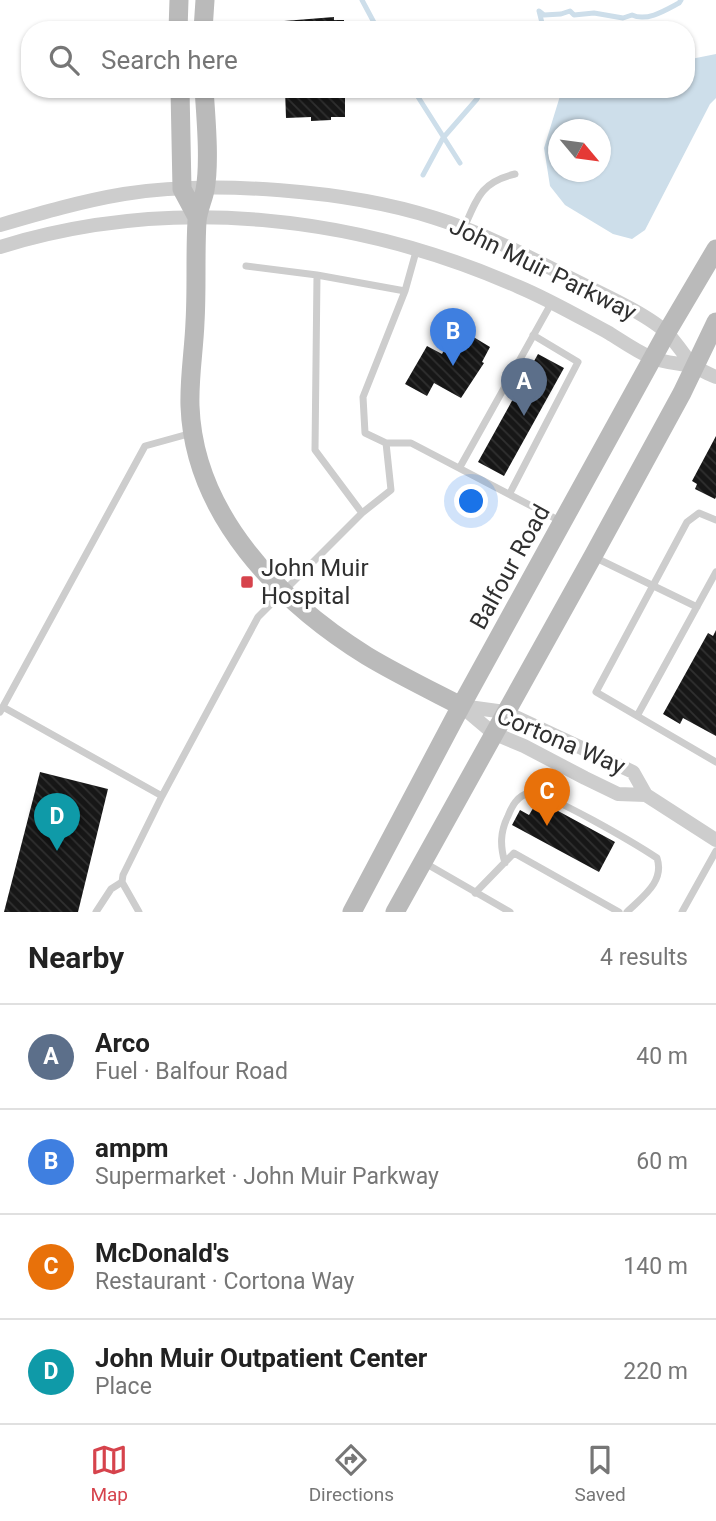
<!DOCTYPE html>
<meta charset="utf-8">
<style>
body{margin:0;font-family:Roboto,sans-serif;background:#f6f6f6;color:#222}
.compass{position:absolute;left:548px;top:119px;width:63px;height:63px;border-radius:50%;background:#fff;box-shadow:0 2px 5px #0004;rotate:119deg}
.you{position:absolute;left:472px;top:502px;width:24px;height:24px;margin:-18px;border:5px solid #fff;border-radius:50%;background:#1a73e8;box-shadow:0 0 0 10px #1a73e833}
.badge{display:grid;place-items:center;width:46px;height:46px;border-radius:50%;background:#d6434c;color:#fff;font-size:23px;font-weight:700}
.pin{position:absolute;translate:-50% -58px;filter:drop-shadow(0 2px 4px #0008)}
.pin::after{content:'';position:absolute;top:37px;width:24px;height:21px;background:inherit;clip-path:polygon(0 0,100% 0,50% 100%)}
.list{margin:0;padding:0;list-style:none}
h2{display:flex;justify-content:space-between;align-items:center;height:91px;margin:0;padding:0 28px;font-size:30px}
h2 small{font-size:23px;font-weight:400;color:#767676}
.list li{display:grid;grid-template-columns:46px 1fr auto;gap:21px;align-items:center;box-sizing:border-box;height:105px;padding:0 28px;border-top:2px solid #e0e0e0}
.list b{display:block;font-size:26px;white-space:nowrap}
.list p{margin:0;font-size:23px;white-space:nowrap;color:#767676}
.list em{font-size:23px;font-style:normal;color:#767676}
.icon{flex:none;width:38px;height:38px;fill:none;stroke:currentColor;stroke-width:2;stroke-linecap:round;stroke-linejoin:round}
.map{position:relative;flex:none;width:716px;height:912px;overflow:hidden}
.search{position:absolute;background:#fff;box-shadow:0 2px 5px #0004;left:21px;right:21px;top:21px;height:77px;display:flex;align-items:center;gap:18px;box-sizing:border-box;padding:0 24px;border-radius:28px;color:#767676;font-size:26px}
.sheet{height:511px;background:#fff}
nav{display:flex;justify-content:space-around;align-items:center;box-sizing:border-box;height:98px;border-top:2px solid #e0e0e0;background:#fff;font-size:19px;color:#767676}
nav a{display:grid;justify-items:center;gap:4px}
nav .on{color:#d6434c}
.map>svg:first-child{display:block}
</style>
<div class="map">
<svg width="716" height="912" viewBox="0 0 716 912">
<defs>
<pattern id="building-back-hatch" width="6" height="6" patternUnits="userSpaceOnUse" patternTransform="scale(1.75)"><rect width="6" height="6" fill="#171717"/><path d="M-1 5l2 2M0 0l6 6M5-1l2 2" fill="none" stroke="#303030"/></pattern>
</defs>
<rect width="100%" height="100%" fill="#fff"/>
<path fill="#cddeea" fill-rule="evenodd" d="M716,54V98L710,104L645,230L632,239L613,234L565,205L550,186L544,148L560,96L565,89H686V60ZM558,130H600V172H558Z"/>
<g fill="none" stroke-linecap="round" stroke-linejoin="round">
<path stroke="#cddeea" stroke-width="5" d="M362,0L378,30
M540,30L543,27L539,11L544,15L561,14L570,11L574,15L594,13L623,18L632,15C647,22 666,10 679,3L681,0
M413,89L460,163
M423,175L443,138L477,99L482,89"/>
</g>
<path fill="url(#building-back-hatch)" d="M334,17V20H344V30H284V21Z
M285,89H345V117H331V120L311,121V117L286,118Z
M457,327L490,347L482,362L484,363L461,398L434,383L427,396L405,384L427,346L442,354Z
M538,354L564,368L504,476L478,462Z
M716,436V497L715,499L695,489L697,484L692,481Z
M716,630V736L683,718L680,724L663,714L708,633L713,636Z
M40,772L108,789L78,912H4Z
M538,800L615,842L599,872L512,825L520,810L529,815Z"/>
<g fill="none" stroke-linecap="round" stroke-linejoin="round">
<path stroke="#cdcdcd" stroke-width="7" d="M464,228C477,198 481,182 515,174
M317,275L405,291L363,397L365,433L386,443H411L562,522
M405,291L417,248
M460,467L552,302
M510,493L578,362L533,335
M362,513L391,490L386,443
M716,520L699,513L687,522L596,692L716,762
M594,557L697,607
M3,707L162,796
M0,712L145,446L192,433
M637,716L716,572
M425,863L510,912
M505,863C500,846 500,832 508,816C512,806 517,796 529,793C545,790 639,846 657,858C665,882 642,897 627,912
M475,893L514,853L619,912
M96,912L111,889L122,882
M139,912L122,882L123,875L162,796L258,617L362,513L315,450L317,275L246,266
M682,912L716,851"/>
<path stroke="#cdcdcd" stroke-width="14" d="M0,225C41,213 82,201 124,194C214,180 348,190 435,218C480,232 524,254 566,276C593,290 647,313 668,334C677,344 685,356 694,367
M0,247C172,194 356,215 519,287C550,300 579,317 609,333C622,341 636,351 650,357C663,363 678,363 692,366C700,369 708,374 716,377
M461,706L505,712L633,772L646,795L716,840
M461,706L493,733L524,746L585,778L618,794L646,795"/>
<path stroke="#bababa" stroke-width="19" d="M178,30L179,0
M203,30L205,0
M180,89L182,189L197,217
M204,89C206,118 210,163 205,190C203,200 198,210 197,221C195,254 197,288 195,322C194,350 189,378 190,406C194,515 280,602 367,656C397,674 430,690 461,706
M352,912L461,706L667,332L716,249
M395,912L593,556L682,393L716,322"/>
</g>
<rect fill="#d6434c" stroke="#fff" stroke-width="2.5" x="240" y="575" width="14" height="14" rx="3.5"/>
<g text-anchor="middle" stroke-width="7" stroke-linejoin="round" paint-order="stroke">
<g font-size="24" fill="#303030" stroke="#fff">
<text transform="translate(543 269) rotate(26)" y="8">John Muir Parkway</text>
<text transform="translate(510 567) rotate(-61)" y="8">Balfour Road</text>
<text transform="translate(561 741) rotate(23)" y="8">Cortona Way</text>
</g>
<g font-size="24" fill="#303030" stroke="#fff" text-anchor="start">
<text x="261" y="576">John Muir<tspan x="261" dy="28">Hospital</tspan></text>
</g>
</g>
</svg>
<svg class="compass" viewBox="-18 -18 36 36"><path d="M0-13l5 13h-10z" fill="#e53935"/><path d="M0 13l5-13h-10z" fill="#767676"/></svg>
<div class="you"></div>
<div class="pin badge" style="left:524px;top:416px;background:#5c6f8a">A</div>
<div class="pin badge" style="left:453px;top:366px;background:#3f7fe0">B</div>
<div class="pin badge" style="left:547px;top:826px;background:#e8710a">C</div>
<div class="pin badge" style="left:57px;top:851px;background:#0f9aa8">D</div>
<div class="search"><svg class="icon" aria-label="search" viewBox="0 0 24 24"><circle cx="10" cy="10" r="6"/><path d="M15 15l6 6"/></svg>Search here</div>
</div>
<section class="sheet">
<h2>Nearby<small>4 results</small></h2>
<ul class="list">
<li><span class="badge" style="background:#5c6f8a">A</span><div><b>Arco</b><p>Fuel · Balfour Road</p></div><em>40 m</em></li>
<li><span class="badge" style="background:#3f7fe0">B</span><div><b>ampm</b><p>Supermarket · John Muir Parkway</p></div><em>60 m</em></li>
<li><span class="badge" style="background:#e8710a">C</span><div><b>McDonald's</b><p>Restaurant · Cortona Way</p></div><em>140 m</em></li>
<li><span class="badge" style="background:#0f9aa8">D</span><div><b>John Muir Outpatient Center</b><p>Place</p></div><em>220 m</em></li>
</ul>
</section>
<nav>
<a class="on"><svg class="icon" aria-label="map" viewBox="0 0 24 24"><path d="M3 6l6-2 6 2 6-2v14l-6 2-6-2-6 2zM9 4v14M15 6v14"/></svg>Map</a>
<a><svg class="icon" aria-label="directions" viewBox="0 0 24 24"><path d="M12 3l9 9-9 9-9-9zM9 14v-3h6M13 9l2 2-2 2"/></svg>Directions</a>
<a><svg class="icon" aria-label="saved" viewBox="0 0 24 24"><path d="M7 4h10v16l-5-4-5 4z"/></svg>Saved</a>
</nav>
